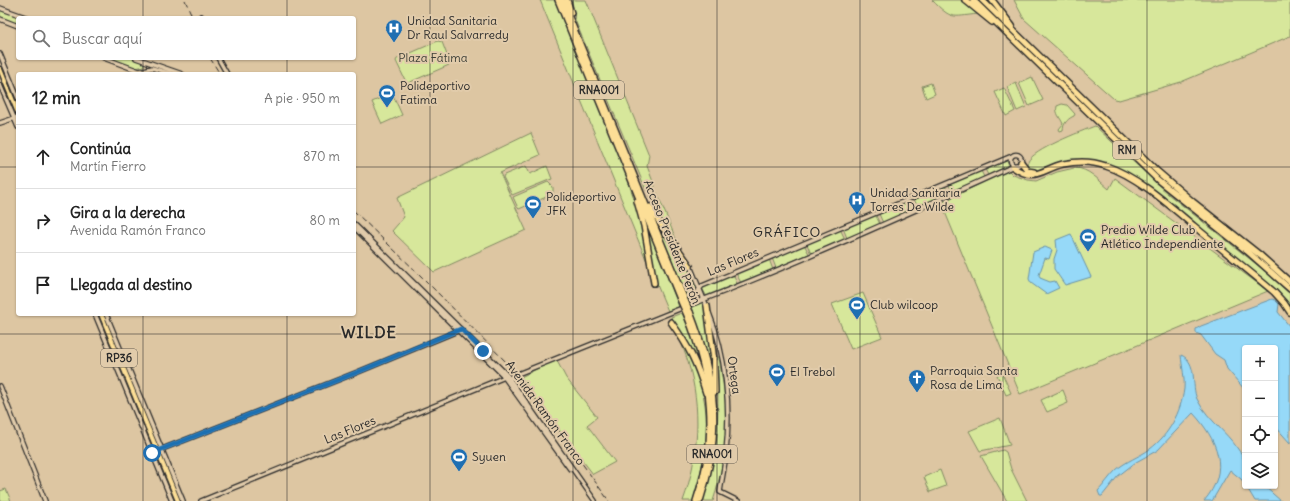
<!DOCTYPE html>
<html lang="es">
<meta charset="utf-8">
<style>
body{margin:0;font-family:Delius,sans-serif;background:#f6f6f6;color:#222}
.controls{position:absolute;right:12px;bottom:12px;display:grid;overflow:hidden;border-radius:4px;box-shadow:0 1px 3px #0004}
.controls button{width:36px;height:36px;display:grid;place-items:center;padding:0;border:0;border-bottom:1px solid #e0e0e0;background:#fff;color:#222;font:20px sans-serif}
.stop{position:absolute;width:12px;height:12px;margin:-9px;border:3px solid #1f6fb2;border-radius:50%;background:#fff}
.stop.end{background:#1f6fb2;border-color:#fff;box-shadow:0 1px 4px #0008}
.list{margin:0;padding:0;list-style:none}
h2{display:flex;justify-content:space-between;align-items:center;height:52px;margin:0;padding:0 16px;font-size:17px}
h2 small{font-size:13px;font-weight:400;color:#767676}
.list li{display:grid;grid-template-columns:26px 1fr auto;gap:12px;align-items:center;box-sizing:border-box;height:64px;padding:0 16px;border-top:1px solid #e0e0e0}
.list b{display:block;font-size:15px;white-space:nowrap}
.list p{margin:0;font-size:13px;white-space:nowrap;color:#767676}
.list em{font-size:13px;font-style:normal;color:#767676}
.icon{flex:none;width:22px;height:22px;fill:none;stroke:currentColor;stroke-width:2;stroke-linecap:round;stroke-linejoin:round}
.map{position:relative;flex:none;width:1290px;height:501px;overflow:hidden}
.search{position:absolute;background:#fff;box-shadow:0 1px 3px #0004;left:16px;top:16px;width:340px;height:44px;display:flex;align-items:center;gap:10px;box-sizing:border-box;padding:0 14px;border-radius:4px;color:#767676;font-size:15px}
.panel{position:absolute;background:#fff;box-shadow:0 1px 3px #0004;left:16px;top:72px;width:340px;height:244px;border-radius:4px}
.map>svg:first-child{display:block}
</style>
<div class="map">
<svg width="1290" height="501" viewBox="0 0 1290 501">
<rect width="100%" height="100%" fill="#ddc6a2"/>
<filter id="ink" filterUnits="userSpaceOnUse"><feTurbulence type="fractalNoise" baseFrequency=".025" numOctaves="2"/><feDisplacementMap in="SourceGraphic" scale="8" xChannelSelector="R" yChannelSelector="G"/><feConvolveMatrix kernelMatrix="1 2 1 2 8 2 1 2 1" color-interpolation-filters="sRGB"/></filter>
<g filter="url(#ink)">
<path fill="#d7e79b" stroke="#818963" d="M540,0H555L624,168L639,214L650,269Z
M572,0H586L649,155L647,166L655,187L646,190L575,20Z
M932,0H963L978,14C951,17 952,20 932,0Z
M1014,0H1290V36L1181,82L1119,100L1114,99L1024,19Z
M0,9L26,18H18V24L0,18Z
M438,41L442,42L450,63L449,65L408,83L406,82L396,61L397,59Z
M108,58H133L144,63V66L136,68Z
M1032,77L1043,100L1029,106L1019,83Z
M931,83L935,94L926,98L922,86Z
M1016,83L1026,107L1017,111L1007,87Z
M1004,88L1015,111L1006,116L995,92Z
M392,93L402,115L382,124L372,102Z
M1062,104L1067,105L1075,114L1074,116C1069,118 1063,123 1063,130L1060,131L1059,129L1063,124C1061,118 1055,114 1057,106Z
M1095,126L1168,194L1265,271L1290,294V308L1172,206L1112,166L1068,161L1036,171H1033L1028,168C1027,166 1027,164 1028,162C1032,150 1082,131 1095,126Z
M531,133L540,155L500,173L526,230L434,272L392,231L404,217L397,198Z
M1007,159L1008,163L1010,166L989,177L985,169Z
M526,166L530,174L547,166L552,179L549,180L512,195L503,177L504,175Z
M1074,168C1089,168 1098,180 1109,189L1115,178L1268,291L1020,394L945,212L946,210H944L941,203L1008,170L1013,175L1028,180L1036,181L1057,172Z
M981,171L985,179L953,193L949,185Z
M548,182L553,187V194L519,209L518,208L513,197Z
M945,186L949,194L918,208L914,199Z
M657,193L680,249L678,248L649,196Z
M910,200L915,209L883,223L879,214Z
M649,210L688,269L697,288L690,302H689Z
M642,212L679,307L668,311L655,280Z
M875,214L880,224L847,238L843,228Z
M840,229L845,239L811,254L807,244Z
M804,244L809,254L776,268L772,258Z
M769,259L773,270L741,283L736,273Z
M733,274L737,284L707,297L702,288Z
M863,293L882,337L851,349L832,304Z
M703,302L707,310L713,361V381L705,349L691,308Z
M682,313L697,348L704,381L686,339L674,323L671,317Z
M678,336C687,347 691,357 696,371C714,419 706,454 693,501H683C699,457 702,407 688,362C685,353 682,344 678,336Z
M717,357H719C722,378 726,398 726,419C727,446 721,476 713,501H702C720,453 719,407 717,357Z
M556,359L566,378L597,417L587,425L615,462L593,474L519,378Z
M1002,373L1011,393L1006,395L997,375Z
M1063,390L1068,403L1047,412L1041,400Z
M1000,418L1010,445L980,451L969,431Z
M1003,450L1006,452L1011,469L1027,501H1007L981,456Z
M940,470L946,486L930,492L924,477Z
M6,489L11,501H0V491Z"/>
<path fill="#96d9f8" stroke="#6b93a6" d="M1071,234L1091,277L1065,285L1054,269V259L1057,250L1056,240Z
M1045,247L1052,250L1049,259L1045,258L1039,275L1040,278L1050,282L1055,281L1059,288L1046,294L1031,283L1029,279L1033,252Z
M1272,299L1275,300L1279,304L1278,312L1290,327V443L1275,426V348H1245V390L1227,369L1224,360L1215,354L1201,335L1196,333V329L1201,326Z
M1181,355C1198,362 1191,386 1197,399C1208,422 1234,436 1244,460C1247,466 1245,477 1245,484L1241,479L1230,470L1212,501H1204C1231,470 1217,439 1193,413L1158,450L1136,462L1118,476L1102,496H1100L1098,491C1104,485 1109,477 1116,470C1126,461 1139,457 1150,449C1169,435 1181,412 1184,389C1185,378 1182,367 1181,355Z
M1246,486H1264L1281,501H1255Z"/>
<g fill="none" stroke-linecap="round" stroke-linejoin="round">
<g stroke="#2b2b2b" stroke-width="6">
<path id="tertiary" d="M0,54L18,98
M0,85L18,127
M0,123L18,117
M1010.5 160a5.5 5.5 0 1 1 11 0a5.5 5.5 0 1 1-11 0Z
M690,266L707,307
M692,304L698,291L702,286L1012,156
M692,304C802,262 909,213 1016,165
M709,313C726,354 731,408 726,452C725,465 722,478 720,492L738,501
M95,314L172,501
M106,314L183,501
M510,378L520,373L682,308
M0,386L45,501
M152,453L358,372L460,330
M201,501L505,377"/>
</g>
<g stroke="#2b2b2b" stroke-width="6">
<path id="secondary" d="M0,8L28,18
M201,16V18
M0,19L18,26
M104,58L147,74
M136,58L182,74
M218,58L227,74
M140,71L152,68L171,74
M354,224L507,375L595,501
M354,227L502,374L570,469"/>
</g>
<g stroke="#2b2b2b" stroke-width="7">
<path id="primary" d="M0,69L18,113
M101,314L178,501"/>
</g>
<g stroke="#2b2b2b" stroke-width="8">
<path id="motorway" d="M558,0L680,299
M562,0L684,298
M567,0L571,13
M965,0L992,22
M973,0L1158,180L1247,251L1290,289
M982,0L1158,172L1193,202L1261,256L1290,282
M992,0L1012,26
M1021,162L1028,171L1034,172
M1013,167C1035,183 1042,169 1063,164C1077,161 1092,161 1106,166C1137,176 1169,205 1194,226C1220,248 1247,269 1274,292L1284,303L1290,312
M637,201L644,226L654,283
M650,207L663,228L690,266
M707,306L714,361L715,392
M690,312C716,379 723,432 700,501
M687,315C712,378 719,436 696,501
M671,322C689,347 697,363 706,393"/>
</g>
<use href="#tertiary" stroke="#e1cbaa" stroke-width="3.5"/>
<use href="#secondary" stroke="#e1cbaa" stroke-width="3.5"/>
<use href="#primary" stroke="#fcde96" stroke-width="4"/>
<use href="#motorway" stroke="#fcde96" stroke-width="5"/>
<path stroke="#2b2b2b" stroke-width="1" stroke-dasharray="6 3" stroke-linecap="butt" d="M185,0L193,18
M210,58L220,74
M354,211L423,278L518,374L609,501"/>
<g stroke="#2b2b2b" stroke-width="8" stroke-linecap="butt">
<path id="motorway-bridge" d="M684,298L690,312
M680,299L687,315"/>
</g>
<use href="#motorway-bridge" stroke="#fcde96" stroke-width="5"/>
</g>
</g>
<g fill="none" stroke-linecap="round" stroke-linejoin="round" filter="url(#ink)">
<path stroke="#1f6fb2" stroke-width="5" d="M152,453L358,372L461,329L483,351"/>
</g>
<path fill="none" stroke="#2b2b2b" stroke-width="1" stroke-opacity="0.55" d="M143,0V18M287,0V18M430,0V501M573,0V501M717,0V501M860,0V501M1003,0V501M1147,0V501M143,58V74M287,58V74M0,167H18M354,167H1290M143,314V501M287,314V501M0,334H1290"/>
<defs>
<g id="hospital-pin" transform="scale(0.9)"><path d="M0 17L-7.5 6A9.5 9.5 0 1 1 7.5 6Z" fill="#1f6fb2" stroke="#e1cbaa"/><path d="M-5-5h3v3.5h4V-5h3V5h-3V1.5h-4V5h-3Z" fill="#fff"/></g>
<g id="stadium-pin" transform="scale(0.9)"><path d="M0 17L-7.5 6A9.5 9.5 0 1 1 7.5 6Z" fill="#1f6fb2" stroke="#e1cbaa"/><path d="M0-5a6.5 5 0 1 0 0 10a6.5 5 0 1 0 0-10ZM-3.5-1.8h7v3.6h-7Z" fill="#fff"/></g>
<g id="church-pin" transform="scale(0.9)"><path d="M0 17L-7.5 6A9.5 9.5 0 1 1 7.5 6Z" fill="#1f6fb2" stroke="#e1cbaa"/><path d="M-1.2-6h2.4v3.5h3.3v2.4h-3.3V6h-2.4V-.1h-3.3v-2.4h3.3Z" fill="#fff"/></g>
</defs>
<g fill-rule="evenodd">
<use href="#hospital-pin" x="394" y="28"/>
<use href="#stadium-pin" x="387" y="93"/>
<use href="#hospital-pin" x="857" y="200"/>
<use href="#stadium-pin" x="533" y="204"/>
<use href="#stadium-pin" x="1088" y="237"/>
<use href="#stadium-pin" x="857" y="305"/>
<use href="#stadium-pin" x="777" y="372"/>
<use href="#church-pin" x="917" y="378"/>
<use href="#stadium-pin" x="459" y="457"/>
</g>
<g text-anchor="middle" stroke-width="4" stroke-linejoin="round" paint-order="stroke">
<g fill="#e1cbaa" stroke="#625b51" stroke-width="1">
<rect x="574" y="81" width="50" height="18" rx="3"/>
<rect x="1113" y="141" width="28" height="18" rx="3"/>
<rect x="101" y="349" width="36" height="18" rx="3"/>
<rect x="687" y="445" width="50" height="18" rx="3"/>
</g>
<g font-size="11" font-weight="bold" fill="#2b2b2b">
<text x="599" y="94">RNA001</text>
<text x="1127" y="154">RN1</text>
<text x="119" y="362">RP36</text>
<text x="712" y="458">RNA001</text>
</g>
<g font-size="12" fill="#2b2b2b" stroke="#e1cbaa" text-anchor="start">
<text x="407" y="25">Unidad Sanitaria<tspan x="407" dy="14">Dr Raul Salvarredy</tspan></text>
<text x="400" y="90">Polideportivo<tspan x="400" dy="14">Fatima</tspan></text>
<text x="870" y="197">Unidad Sanitaria<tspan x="870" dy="14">Torres De Wilde</tspan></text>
<text x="546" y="201">Polideportivo<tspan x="546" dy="14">JFK</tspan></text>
<text x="1101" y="234">Predio Wilde Club<tspan x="1101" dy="14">Atlético Independiente</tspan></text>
<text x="870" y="309">Club wilcoop</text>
<text x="930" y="375">Parroquia Santa<tspan x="930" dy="14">Rosa de Lima</tspan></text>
<text x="790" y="376">El Trebol</text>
<text x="472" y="461">Syuen</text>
</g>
<g font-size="12" fill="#3c3e36" stroke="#e1cbaa">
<text x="433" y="62">Plaza Fátima</text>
</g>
<g font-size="12" fill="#2b2b2b" stroke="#e1cbaa">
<text transform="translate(672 242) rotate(68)" y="4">Acceso Presidente Perón</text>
<text transform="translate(733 262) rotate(-23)" y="4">Las Flores</text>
<text transform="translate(734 375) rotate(82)" y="4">Ortega</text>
<text transform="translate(545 413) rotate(54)" y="4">Avenida Ramón Franco</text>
<text transform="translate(350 430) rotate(-22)" y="4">Las Flores</text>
</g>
<g font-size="14" letter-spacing="1" fill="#2b2b2b" stroke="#e1cbaa">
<text x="787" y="237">GRÁFICO</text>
</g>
<g font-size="16" font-weight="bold" letter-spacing="1" fill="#2b2b2b" stroke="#e1cbaa">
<text x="369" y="338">WILDE</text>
</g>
</g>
</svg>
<div class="controls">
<button>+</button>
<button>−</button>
<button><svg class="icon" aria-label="locate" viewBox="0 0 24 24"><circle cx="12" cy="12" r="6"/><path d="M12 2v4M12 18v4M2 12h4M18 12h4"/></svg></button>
<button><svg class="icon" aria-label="layers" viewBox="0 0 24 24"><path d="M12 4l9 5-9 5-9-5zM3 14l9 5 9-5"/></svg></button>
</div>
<div class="stop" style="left:152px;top:453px"></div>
<div class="stop end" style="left:483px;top:351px"></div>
<div class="search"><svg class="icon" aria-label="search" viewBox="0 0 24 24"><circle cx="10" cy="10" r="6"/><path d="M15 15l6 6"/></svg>Buscar aquí</div>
<section class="panel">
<h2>12 min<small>A pie · 950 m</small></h2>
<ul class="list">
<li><svg class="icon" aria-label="ahead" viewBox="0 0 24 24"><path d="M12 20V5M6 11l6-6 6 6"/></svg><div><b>Continúa</b><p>Martín Fierro</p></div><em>870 m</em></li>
<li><svg class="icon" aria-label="right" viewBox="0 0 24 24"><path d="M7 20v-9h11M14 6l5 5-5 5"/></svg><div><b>Gira a la derecha</b><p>Avenida Ramón Franco</p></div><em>80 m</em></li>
<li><svg class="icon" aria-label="arrive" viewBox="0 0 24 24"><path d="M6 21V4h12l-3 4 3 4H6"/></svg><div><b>Llegada al destino</b></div></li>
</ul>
</section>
</div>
